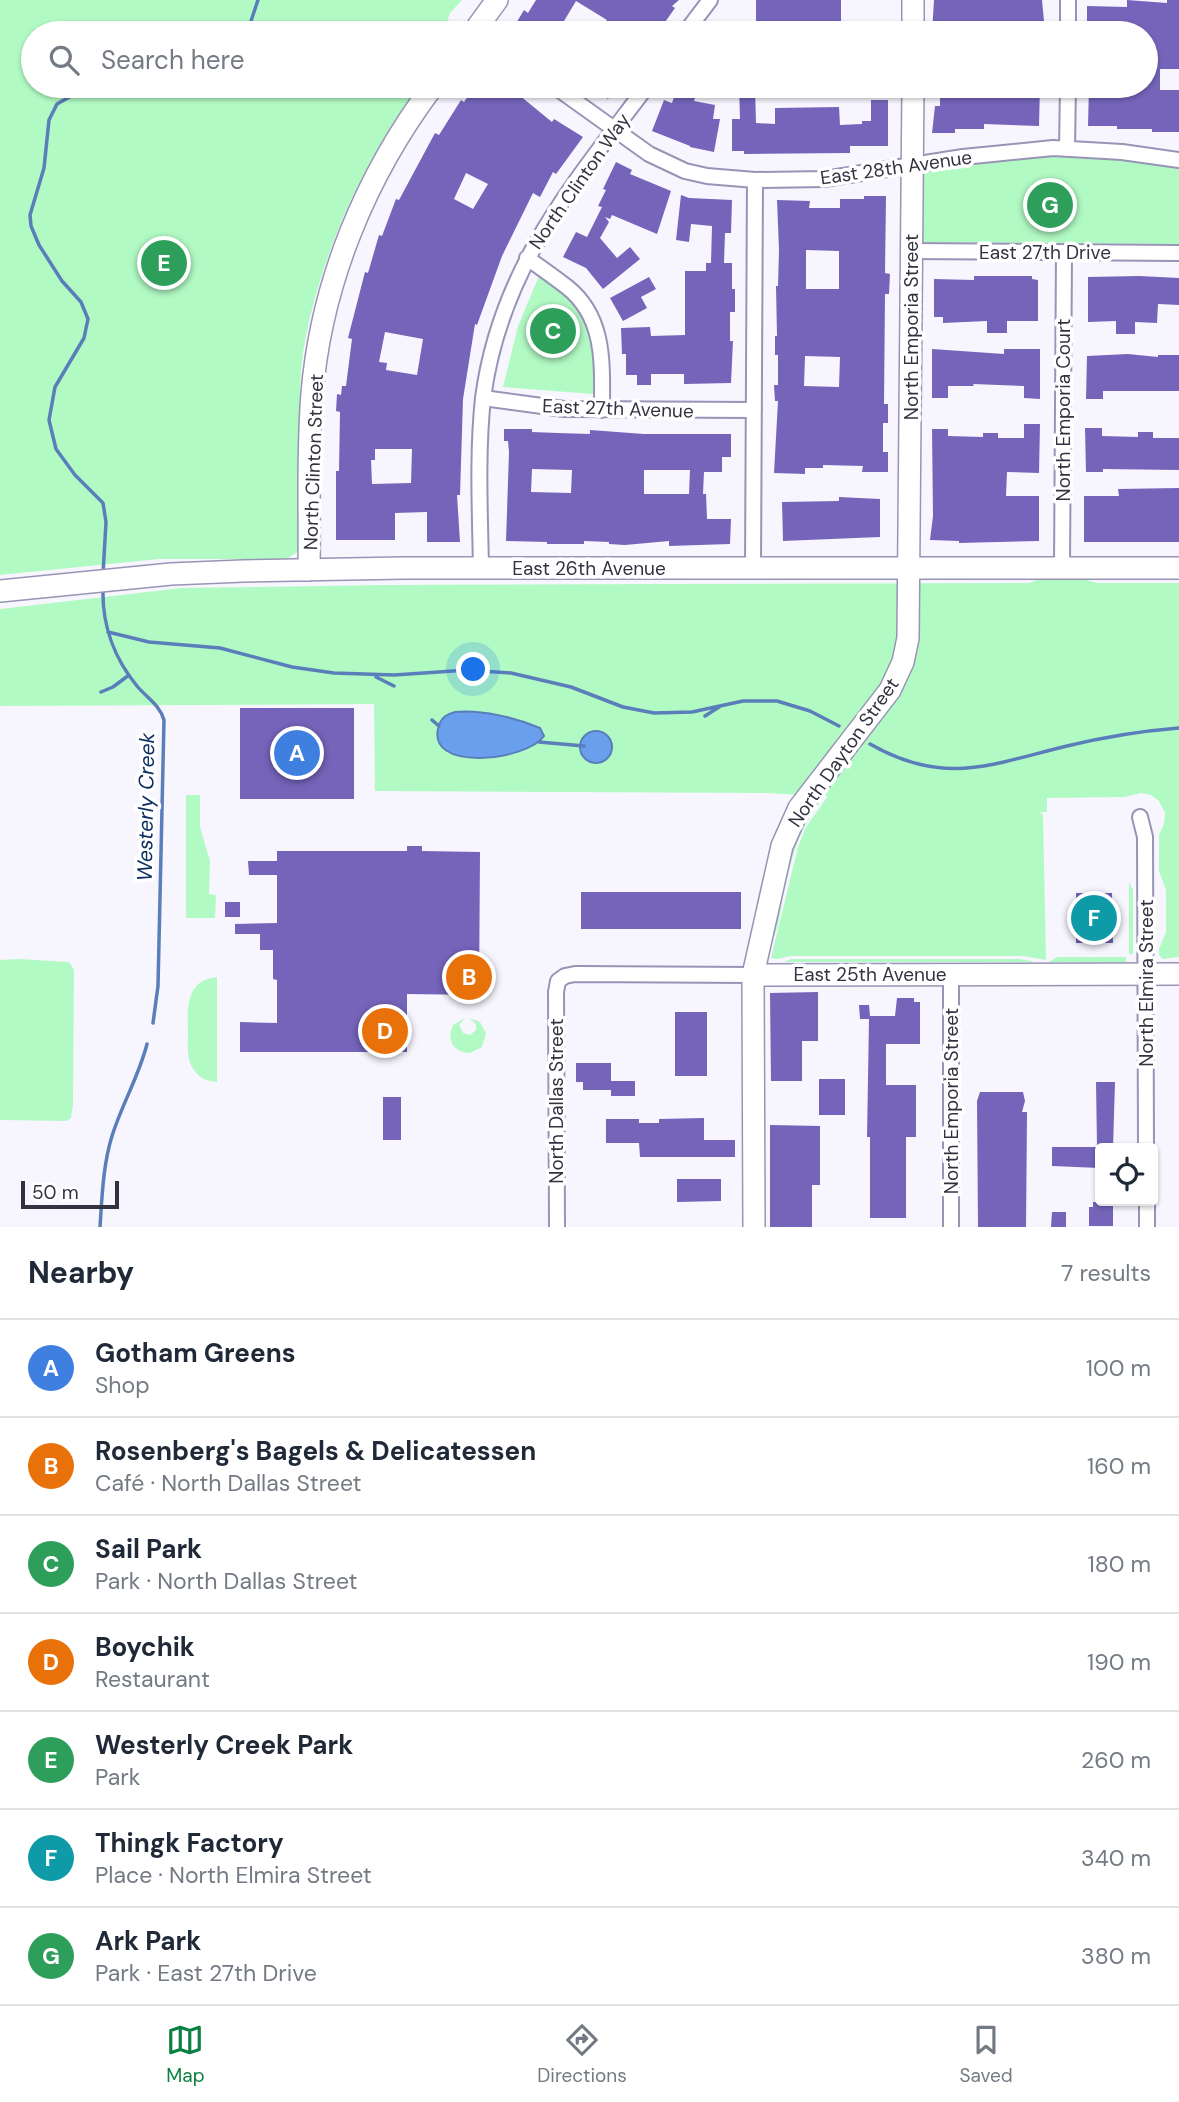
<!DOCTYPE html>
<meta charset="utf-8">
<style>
body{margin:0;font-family:"DM Sans",sans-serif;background:#f2f2f3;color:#1f2937}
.controls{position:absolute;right:21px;bottom:21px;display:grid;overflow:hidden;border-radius:7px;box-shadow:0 2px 5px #0004}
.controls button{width:63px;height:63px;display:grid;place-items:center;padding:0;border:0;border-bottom:2px solid #e0e1e3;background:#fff;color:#1f2937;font:35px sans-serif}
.scale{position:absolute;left:21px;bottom:18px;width:98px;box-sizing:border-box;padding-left:7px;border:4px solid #333240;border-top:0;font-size:19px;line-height:24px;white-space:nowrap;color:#333240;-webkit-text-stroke:5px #fff;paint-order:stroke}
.you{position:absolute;left:474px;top:670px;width:24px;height:24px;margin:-18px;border:5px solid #fff;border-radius:50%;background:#1a73e8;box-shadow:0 0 0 10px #1a73e833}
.badge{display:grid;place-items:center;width:46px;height:46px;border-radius:50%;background:#0b8043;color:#fff;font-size:23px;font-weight:700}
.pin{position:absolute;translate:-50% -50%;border:4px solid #fff;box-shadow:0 2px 7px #0006}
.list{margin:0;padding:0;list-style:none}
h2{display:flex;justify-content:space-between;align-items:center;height:91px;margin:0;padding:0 28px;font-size:30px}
h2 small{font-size:23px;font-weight:400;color:#747a83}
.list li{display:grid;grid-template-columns:46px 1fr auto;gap:21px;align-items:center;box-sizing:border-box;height:98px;padding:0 28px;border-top:2px solid #e0e1e3}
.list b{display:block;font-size:26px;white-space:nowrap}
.list p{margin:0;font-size:23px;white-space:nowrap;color:#747a83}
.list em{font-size:23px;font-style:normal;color:#747a83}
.icon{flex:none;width:38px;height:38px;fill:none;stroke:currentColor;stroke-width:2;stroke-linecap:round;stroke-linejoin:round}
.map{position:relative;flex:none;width:1179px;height:1227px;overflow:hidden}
.search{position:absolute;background:#fff;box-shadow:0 2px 5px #0004;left:21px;right:21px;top:21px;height:77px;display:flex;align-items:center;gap:18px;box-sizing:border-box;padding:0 24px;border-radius:38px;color:#747a83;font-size:26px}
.sheet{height:777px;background:#fff}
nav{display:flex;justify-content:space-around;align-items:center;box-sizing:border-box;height:98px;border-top:2px solid #e0e1e3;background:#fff;font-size:19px;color:#747a83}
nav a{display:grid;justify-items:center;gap:4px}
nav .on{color:#0b8043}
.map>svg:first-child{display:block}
</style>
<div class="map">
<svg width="1179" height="1227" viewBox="0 0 1179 1227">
<rect width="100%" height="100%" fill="#f7f6fe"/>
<path fill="#b2fac4" d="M0,0H462L450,13L443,33H33V86H419C364,157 319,259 304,347C299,375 300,405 300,433C300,472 300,511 300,550L287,559H159L0,575Z
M1045,152H1090L1179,166V244L920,242V168Z
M539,276C588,308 597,337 593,394L503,387L518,326Z
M1037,580H1087L1097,583H1179V957L1163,959L1159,955V949L1166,932V890L1159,871V835L1164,824L1165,813L1159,801L1151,795L1141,793L1125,797L1047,798V812H1040L1043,815L1046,960L1023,956H791L777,959L771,958L798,847L806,827L828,796H825C798,829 792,856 783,896C780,912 779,931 770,944L788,854L798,827L818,796L766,793L375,791L374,704L0,706V609L182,588L385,585L1029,583Z
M186,795H200V827L210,861L209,894L216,895L215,918H186Z
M1129,882L1133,890V954H1129Z
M1057,957H1126V962H1049Z
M19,959L69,962L74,970L73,1104L71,1118L66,1121L0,1120V960Z
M791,959H1020L1035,962H784Z
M217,977V1082C207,1081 200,1079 194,1070C186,1059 188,1045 188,1032C187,1008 186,980 217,977Z
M465,1018L459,1025L463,1033L470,1035L476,1030V1024L469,1018L480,1022L486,1033L482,1047L470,1053C453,1052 446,1040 453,1025Z"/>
<path fill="#6a9fee" stroke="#5a7eba" stroke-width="2" d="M455,712C481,709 516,718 540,728L544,736C527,761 423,773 439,725C442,717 447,714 455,712Z
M580 747a16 16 0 1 1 32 0a16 16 0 1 1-32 0Z"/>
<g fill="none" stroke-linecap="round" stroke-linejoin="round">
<path stroke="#5a7eba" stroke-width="3.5" d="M247,33L258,0
M103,574L106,522L103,503L75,475L56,449L49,420L55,387L84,338L88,319L81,302L62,281L39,245L31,226L30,215L44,168L49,120L57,104L73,95L131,86
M103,589C102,624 114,658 137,686C146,697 160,705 164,720L158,986L153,1023
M108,632L149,642L220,648L292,667L334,673L394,675L468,670L511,673L571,687L623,707L654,713L692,712L743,701H777L810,711L839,726
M376,677L394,686
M101,692L113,687L129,675
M705,716L719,707
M432,720L439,726
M539,742L584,746
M870,744C945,787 992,764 1067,746C1104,737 1141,731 1179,728
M100,1227C102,1197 103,1165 112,1136C122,1104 139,1076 147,1044"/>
</g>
<path fill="#7564ba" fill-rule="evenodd" d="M536,0H679L672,6L675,8L663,25L660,23L653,33H597L607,20L576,1L564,21L584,33H529L515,25L524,10L528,13Z
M756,0H841V33H756Z
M934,0H1042L1045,32H1019V26L959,28V33H932Z
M1127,0L1167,3V0H1179V69H1160V90H1179V132H1152V129H1117V126H1088L1089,86H1146V32H1125V27L1087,26V6L1127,7Z
M475,86H508L552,122L554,119L583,137L556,174L553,172L540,197L533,193L502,256L477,325L475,324L463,399L460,495H457L460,542H427V512L395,513V540H336V471H339L340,412L336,411L337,394L341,395L342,386H346L352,339L348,338L365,272L368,273L379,235L382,236L396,199L399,200L435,133L439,135L461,100L464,102ZM466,173L488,184L473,209L454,199ZM385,332L423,339L417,375L386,370L387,363L379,362ZM375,449H412L411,483L372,484L371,460H375Z
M589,86H617L608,99Z
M739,86H755L756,123L775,124V108L839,107L840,125L862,124V121H871V100H888V146H850V153L744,154V151H732V119H740Z
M970,86H1040L1039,126L984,124V129H955V133H932L935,106H940V87L970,88Z
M676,91L695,98L694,101L715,105L713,119H720L714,152L690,147V146L652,131L664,100L672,103Z
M616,162L632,170L630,174L671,191L657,234L612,215L610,219L605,217L609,222L600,238L617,258L630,247L640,259L603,289L586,268L563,257L576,232L587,237L602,207L598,206L606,190L603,189Z
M681,195L689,198L732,200L731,233H725L724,263H732V289H735V312H730V341H733L731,383L684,384V374H651V385H637V375H626V354H622L621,328L650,327L651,336L685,335V271H706V263H711L712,226L691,224L689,242L676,240Z
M864,196H886L885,273L890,274L889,294H885L884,404H888V423H883V452H888V472H862L863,466L823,465V468H805V474L774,473L778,401H775L774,385H778V355H775V336H777L776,286H778L779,250L777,200L810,201L809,208H840V199H864ZM806,250L839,251V289H806ZM805,356L840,357L839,387L804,386Z
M974,276H1032V279L1038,280V321H1007V333H987V321L943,323V317H934V279L974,280Z
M1139,276L1179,278V305L1158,304L1157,323L1135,322V334H1116V321L1088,322V277Z
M649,277L656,289L641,297L647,308L623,321L610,298Z
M932,349L1004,354V349H1040V399L1024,398V386L973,384L974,386H948V398H932Z
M1128,354L1158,357V355H1179V391H1103V399H1086L1087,356Z
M1024,424H1040L1039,473L1007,472L1006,496H1039V541L959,543V541L930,540L933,516L932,429H948V436L983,437V433H998V438H1024Z
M1085,428H1102V436L1138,437V432H1153V438H1179V470L1103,469V472H1086Z
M504,429H532V432L558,433L590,434V430L644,434H731V457H722V472H704L703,494H706L707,519H731L730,544L669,546V541L625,545L609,544V542L584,541V544H547V542L506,541L509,452L508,441H504ZM532,469L572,470L571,493L531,492ZM644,470H690L689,494H644Z
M1179,488V542H1084V496H1119L1118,489Z
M839,497L880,499V537L783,541L782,502L839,501Z
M240,708H354V799H240Z
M407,846H422V851L480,852L479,995L407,994V1052H240V1022L277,1023V980L273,979V950H260V934H235V924L277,923V875H249L248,861H277V851H407Z
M581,892H741V929H581Z
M1076,893H1112L1113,943H1076Z
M225,902H240V917H225Z
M818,992V1041H802V1081H771L770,993Z
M897,998H914V1002H920V1044H886V1085H916V1137H906V1218H870V1137H867L869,1019H860L859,1005H869L870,1016H895Z
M675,1012H707V1076H675Z
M576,1063H611V1081H635V1096H611V1090H583V1082H576Z
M819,1079H845V1115H819Z
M1096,1082H1115L1113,1148H1100V1168L1052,1166V1147H1097Z
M980,1092H1023L1025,1101L1022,1112H1027L1026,1227H978L977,1101Z
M383,1097H401V1140H383Z
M704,1118V1140H735V1157H640L639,1143H606V1119H639V1123H659V1119Z
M770,1125L820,1126V1185H812V1227H770Z
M677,1179H721V1201L677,1202Z
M1093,1202H1113V1226H1089V1207H1093Z
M1052,1212H1066V1227H1051Z"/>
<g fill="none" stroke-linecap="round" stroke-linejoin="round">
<g stroke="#9894b6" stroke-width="18">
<path id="street" d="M685,33L710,0
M1068,33V0
M554,86L649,154L685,171L707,176L755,180L824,179L963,157L1053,148L1122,152L1179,160
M1067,148L1068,86
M911,251L1179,253
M527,258C540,267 554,277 567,287C606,318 602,365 602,410
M483,398L564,409L754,410
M481,568C480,512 477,454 483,398C500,269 572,186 647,86
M753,568L755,180
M1062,568L1064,252
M1140,817L1145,837L1146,1148
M1147,1201V1227
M557,1227L556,992L558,981L565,976L575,974L753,975
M951,1227V974"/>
</g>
<g stroke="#9894b6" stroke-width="24">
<path id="secondary" d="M473,33L497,0
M913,33V0
M309,570C310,512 307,453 312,394C321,283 366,175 433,86
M0,591L171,574L243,571L403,568H1179
M753,975L1179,974
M754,1227L753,975L782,846L799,808L890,690L903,662L908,638L913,86"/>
</g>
<use href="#street" stroke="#fff" stroke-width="14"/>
<use href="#secondary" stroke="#fff" stroke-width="21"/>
</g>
<g text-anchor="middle" stroke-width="7" stroke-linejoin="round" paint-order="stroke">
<g font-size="19" fill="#333240" stroke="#fff">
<text transform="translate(896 167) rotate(-8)" y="7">East 28th Avenue</text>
<text transform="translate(579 181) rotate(-55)" y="7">North Clinton Way</text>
<text x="1045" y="259">East 27th Drive</text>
<text transform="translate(911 327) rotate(-90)" y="7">North Emporia Street</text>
<text transform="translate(618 408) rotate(2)" y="7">East 27th Avenue</text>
<text transform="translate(1063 410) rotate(-90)" y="7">North Emporia Court</text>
<text transform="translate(313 462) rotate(-88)" y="7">North Clinton Street</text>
<text x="589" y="575">East 26th Avenue</text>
<text transform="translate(843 752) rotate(-55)" y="7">North Dayton Street</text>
<text x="870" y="981">East 25th Avenue</text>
<text transform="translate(1146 983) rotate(-90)" y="7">North Elmira Street</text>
<text transform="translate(556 1101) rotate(-90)" y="7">North Dallas Street</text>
<text transform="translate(951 1101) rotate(-90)" y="7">North Emporia Street</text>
</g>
<g font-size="21" font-style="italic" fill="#0c2f60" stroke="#fff">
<text transform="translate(146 807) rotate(-89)" y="7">Westerly Creek</text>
</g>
</g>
</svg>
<div class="controls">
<button><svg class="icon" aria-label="locate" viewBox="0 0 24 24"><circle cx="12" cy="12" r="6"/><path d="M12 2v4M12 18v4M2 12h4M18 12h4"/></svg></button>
</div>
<div class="scale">50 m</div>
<div class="you"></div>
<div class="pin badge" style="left:297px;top:753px;background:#3f7fe0">A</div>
<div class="pin badge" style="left:469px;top:977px;background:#e8710a">B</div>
<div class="pin badge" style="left:553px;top:331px;background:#2e9e5b">C</div>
<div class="pin badge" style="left:385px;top:1031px;background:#e8710a">D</div>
<div class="pin badge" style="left:164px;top:263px;background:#2e9e5b">E</div>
<div class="pin badge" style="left:1094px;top:918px;background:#0f9aa8">F</div>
<div class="pin badge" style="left:1050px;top:205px;background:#2e9e5b">G</div>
<div class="search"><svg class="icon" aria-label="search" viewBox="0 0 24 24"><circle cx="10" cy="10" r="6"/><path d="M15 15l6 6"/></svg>Search here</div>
</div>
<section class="sheet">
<h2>Nearby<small>7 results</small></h2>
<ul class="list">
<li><span class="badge" style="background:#3f7fe0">A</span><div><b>Gotham Greens</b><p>Shop</p></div><em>100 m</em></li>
<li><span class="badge" style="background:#e8710a">B</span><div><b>Rosenberg's Bagels &amp; Delicatessen</b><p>Café · North Dallas Street</p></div><em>160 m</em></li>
<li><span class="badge" style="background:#2e9e5b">C</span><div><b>Sail Park</b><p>Park · North Dallas Street</p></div><em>180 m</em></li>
<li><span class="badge" style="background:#e8710a">D</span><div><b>Boychik</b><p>Restaurant</p></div><em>190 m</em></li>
<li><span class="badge" style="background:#2e9e5b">E</span><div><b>Westerly Creek Park</b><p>Park</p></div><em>260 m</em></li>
<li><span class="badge" style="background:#0f9aa8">F</span><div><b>Thingk Factory</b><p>Place · North Elmira Street</p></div><em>340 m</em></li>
<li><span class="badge" style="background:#2e9e5b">G</span><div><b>Ark Park</b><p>Park · East 27th Drive</p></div><em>380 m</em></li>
</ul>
</section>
<nav>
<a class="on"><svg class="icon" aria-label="map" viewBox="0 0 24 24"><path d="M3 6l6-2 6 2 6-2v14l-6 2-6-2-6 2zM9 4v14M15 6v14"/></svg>Map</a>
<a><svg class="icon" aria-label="directions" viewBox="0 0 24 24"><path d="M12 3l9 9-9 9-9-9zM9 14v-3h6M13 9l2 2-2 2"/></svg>Directions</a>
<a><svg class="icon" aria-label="saved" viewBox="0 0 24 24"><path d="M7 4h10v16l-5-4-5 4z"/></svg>Saved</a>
</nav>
